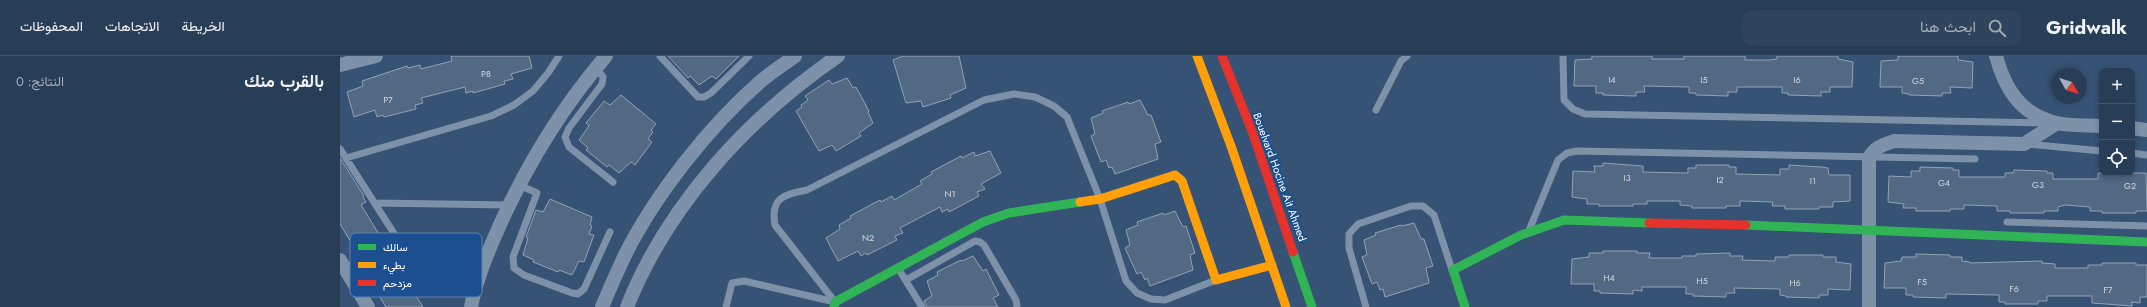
<!DOCTYPE html>
<html lang="ar">
<meta charset="utf-8">
<style>
body{margin:0;font-family:Jost,Vazirmatn,sans-serif;background:#30455d;color:#f1f3f6;direction:rtl}
.controls{position:absolute;right:12px;top:12px;display:grid;overflow:hidden;border-radius:8px;box-shadow:0 2px 6px #0003}
.controls button{width:36px;height:36px;display:grid;place-items:center;padding:0;border:0;border-bottom:1px solid #44576d;background:#283e57;color:#f1f3f6;font:20px sans-serif}
.compass{position:absolute;left:1711px;top:12px;width:36px;height:36px;border-radius:50%;background:#283e57;box-shadow:0 2px 6px #0003;rotate:129deg}
.list{margin:0;padding:0;list-style:none}
h2{display:flex;justify-content:space-between;align-items:center;height:52px;margin:0;padding:0 16px;font-size:17px}
h2 small{font-size:13px;font-weight:400;color:#a5aeba}
.icon{flex:none;width:22px;height:22px;fill:none;stroke:currentColor;stroke-width:2;stroke-linecap:round;stroke-linejoin:round}
.map{position:relative;flex:none;width:1807px;height:251px;overflow:hidden;direction:ltr}
header{display:flex;align-items:center;gap:24px;box-sizing:border-box;height:56px;padding:0 20px;background:#283e57;border-bottom:1px solid #44576d}
header strong{font-size:19px}
nav{display:flex;gap:22px;margin-inline-start:auto;font-size:14px}
.search{width:280px;height:36px;background:#30455d;display:flex;align-items:center;gap:10px;box-sizing:border-box;padding:0 14px;border-radius:12px;color:#a5aeba;font-size:15px}
main{display:flex}
aside{flex:1;background:#283e57}
.map>svg:first-child{display:block}
</style>
<header>
<strong>Gridwalk</strong>
<div class="search"><svg class="icon" aria-label="search" viewBox="0 0 24 24"><circle cx="10" cy="10" r="6"/><path d="M15 15l6 6"/></svg>ابحث هنا</div>
<nav><a>الخريطة</a><a>الاتجاهات</a><a>المحفوظات</a></nav>
</header>
<main>
<div class="map">
<svg width="1807" height="251" viewBox="0 0 1807 251">
<rect width="100%" height="100%" fill="#365274"/>
<path fill="#526984" stroke="#92a2b6" d="M111,0H189L192,12L171,18L173,23L164,25L165,28L133,37V35L126,37L125,31L81,42L83,47L75,49L76,53L44,61L43,59L37,61L35,54L14,61L7,36L23,30L22,25L67,10L68,12L80,9L81,13L112,5Z
M328,0H399L376,23L372,20L359,29L350,20L348,22Z
M563,0H619L626,32L610,39L611,42L583,51L581,45L566,47L553,4Z
M1252,0H1312V3H1344V0H1405V4H1430L1437,3V0H1498V3L1513,6L1512,31H1490V36H1481V40L1448,39V37H1442V31H1397V36H1388V40L1356,39L1355,37H1349V31L1304,30L1305,36H1296V40L1263,39V37H1256V30H1234L1235,4L1252,3Z
M1558,0H1618V4L1633,6L1632,32L1610,31L1611,37H1602V40L1569,39V38L1562,37V31H1540L1541,5L1558,4Z
M507,22L513,32L516,31L529,55L528,56L533,67L519,77L521,80L496,95L492,89L479,95L456,55L462,51L461,49L468,44L465,40L489,24L492,28Z
M281,39L316,68L311,74L313,76L308,83L312,86L295,109L291,106L279,117L269,109L267,111L246,94L248,92L239,84L249,70L246,67L264,45L270,49Z
M800,44L808,59H811L821,86L815,88L818,103L775,118L772,111L769,112L766,104L761,106L751,80L755,78L751,62L763,57L762,55L788,46L789,48Z
M650,95L661,117L641,128L645,133L637,136L639,140L609,156L608,153L602,156L600,151L560,172L563,177L555,180L557,184L527,199L526,197L521,200L518,195L498,205L486,182L500,173L499,169L511,162L510,160L540,144L541,146L552,140L554,144L582,128L580,125L592,118L591,116L621,100L622,102L634,96L635,100Z
M0,102L24,140L23,141L26,146L21,149L45,188L49,185L53,192L56,190L73,219L72,220L75,226L69,229L83,251H46L38,238L36,239L18,210L20,209L13,199L17,196L0,168Z
M1263,107L1303,110V116L1348,117V112H1356V109H1389V111H1396V118L1440,119V113H1449V109L1482,111L1488,112L1489,119H1510V145L1493,146V151H1479V153H1445V150H1432L1433,146L1400,145V150H1386V152H1352V150L1340,149V145H1307V148H1293V150H1259V148H1247V143L1232,141L1233,115L1255,116L1254,110H1263Z
M1580,111L1613,112V114H1619V121H1665V117H1673L1674,114L1707,115V117H1713V123H1758V117H1806L1807,155H1796V157H1762V155H1750V151L1725,149L1718,151V155H1704V157H1670V155H1657V150L1624,149V153H1610V155H1576V152H1563L1564,148L1548,146L1549,120L1571,121V115H1580Z
M210,143L252,161L250,169L252,170L249,178L254,179L244,206L239,205L232,219L219,214L218,216L193,206L194,204L183,199L188,182L186,181L196,154L203,156Z
M835,155L843,171L846,170L855,197L850,199L853,214L810,230L807,222L805,224L801,216L797,218L785,192L790,189L786,174L798,169L797,166L823,157L824,159Z
M1074,167L1081,183H1084L1093,210L1086,212L1089,227L1045,241L1043,233L1040,234L1037,226L1032,228L1022,201L1027,199L1024,184L1036,179L1035,177L1061,169L1062,170Z
M1263,195H1297V197H1310L1309,202H1342V200H1356V198L1390,197V200H1403L1402,204L1435,205V201H1449V199H1483V201H1496V206L1511,208L1510,234L1488,233V239H1480L1479,242L1446,241V240L1440,239V233L1394,232L1395,237H1386V241L1353,240V238H1346V231H1302V235L1293,234V238L1260,237V235H1254V228H1231L1232,203L1249,201V197H1263Z
M1576,198L1610,199V201H1622V205L1630,206V207L1702,205V207L1715,208V212H1748V209H1762V207H1796V209H1807V241H1800V247L1792,246V250L1752,247V240H1707V245H1698V248H1665V246H1659V239L1606,238V242L1573,241V239H1566V232H1544L1545,207L1561,205L1562,201H1576Z
M633,200L643,215L646,213L659,239L653,242L658,251H587L584,245L592,240L587,225L598,219L597,216L621,204L622,205Z"/>
<g fill="none" stroke-linecap="round" stroke-linejoin="round">
<path stroke="#7d92a8" stroke-width="7" d="M320,0L358,41H364L371,37L409,0
M1223,0L1224,44L1233,53L1245,58L1705,67
M256,12L263,21L262,28L229,72L225,81L229,91L273,126
M1036,54L1061,5L1067,0
M1687,88L1762,95
M0,93L71,204
M1792,97L1807,99
M6,102L151,60L174,49L193,35L208,17L219,0
M179,129L197,137L173,201L174,212L184,219L232,237L238,238L244,233L270,176
M35,147L169,149
M1667,166L1807,170
M1190,172L1218,104L1227,97L1237,95L1635,103
M558,212L582,251
M566,224L635,185L640,186L644,189L676,244L677,251
M495,246L435,169C430,142 444,138 467,134L644,44L674,38L695,41L714,50L727,61L760,143L786,225L797,237L811,243L825,244L876,224
M386,251L392,227L404,225L495,246
M1026,251L1009,192V178L1018,168L1071,150H1083L1094,159L1112,214"/>
<path stroke="#7d92a8" stroke-width="14" d="M1656,0C1665,33 1680,58 1716,67C1730,70 1747,69 1762,70
M0,9L36,0
M1792,72L1807,74
M0,204L28,251
M131,251C137,220 150,191 163,162C190,104 224,49 266,0
M262,251C269,234 277,216 285,199C315,139 370,69 421,25C432,16 444,8 455,0
M287,251C328,148 408,62 498,0
M1529,251V102C1535,91 1543,89 1554,85L1684,88L1717,67"/>
<path stroke="#30b455" stroke-width="9" d="M1406,169L1807,186
M953,196L972,251
M494,251L495,246L643,166L669,157L740,146
M1125,251L1113,214L1181,179L1224,164L1309,167"/>
<path stroke="#ff9f0a" stroke-width="9" d="M857,0L891,90L946,251
M740,146L760,143L835,119L842,125L876,224L932,209"/>
<path stroke="#e5322d" stroke-width="9" d="M882,0L912,75L953,196
M1309,167L1406,169"/>
</g>
<g text-anchor="middle" stroke-width="4" stroke-linejoin="round" paint-order="stroke">
<g font-size="9" fill="#d4dae0">
<text x="146" y="21">P8</text>
<text x="1272" y="27">I4</text>
<text x="1364" y="27">I5</text>
<text x="1457" y="27">I6</text>
<text x="1578" y="28">G5</text>
<text x="48" y="47">P7</text>
<text x="1287" y="125">I3</text>
<text x="1380" y="127">I2</text>
<text x="1473" y="128">I1</text>
<text x="1604" y="130">G4</text>
<text x="1698" y="132">G3</text>
<text x="1790" y="133">G2</text>
<text x="610" y="141">N1</text>
<text x="528" y="185">N2</text>
<text x="1269" y="225">H4</text>
<text x="1362" y="228">H5</text>
<text x="1582" y="229">F5</text>
<text x="1455" y="230">H6</text>
<text x="1674" y="236">F6</text>
<text x="1768" y="237">F7</text>
</g>
<g font-size="11" fill="#fff" stroke="#1b4f8f">
<text transform="translate(940 121) rotate(70)" y="4">Bouelvard Hocine Ait Ahmed</text>
</g>
</g>
<rect x="10" y="177" width="132" height="64" rx="6" fill="#1b4f8f" stroke="#5f84b1" stroke-width="1"/>
<rect x="18" y="188" width="18" height="6" fill="#30b455"/>
<rect x="18" y="206" width="18" height="6" fill="#ff9f0a"/>
<rect x="18" y="224" width="18" height="6" fill="#e5322d"/>
<g font-size="11" fill="#fff">
<text x="43" y="195">سالك</text>
<text x="43" y="213">بطيء</text>
<text x="43" y="231">مزدحم</text>
</g>
</svg>
<div class="controls">
<button>+</button>
<button>−</button>
<button><svg class="icon" aria-label="locate" viewBox="0 0 24 24"><circle cx="12" cy="12" r="6"/><path d="M12 2v4M12 18v4M2 12h4M18 12h4"/></svg></button>
</div>
<svg class="compass" viewBox="-18 -18 36 36"><path d="M0-13l5 13h-10z" fill="#e53935"/><path d="M0 13l5-13h-10z" fill="#a5aeba"/></svg>
</div>
<aside>
<h2>بالقرب منك<small>النتائج: 0</small></h2>
<ul class="list">
</ul>
</aside>
</main>
